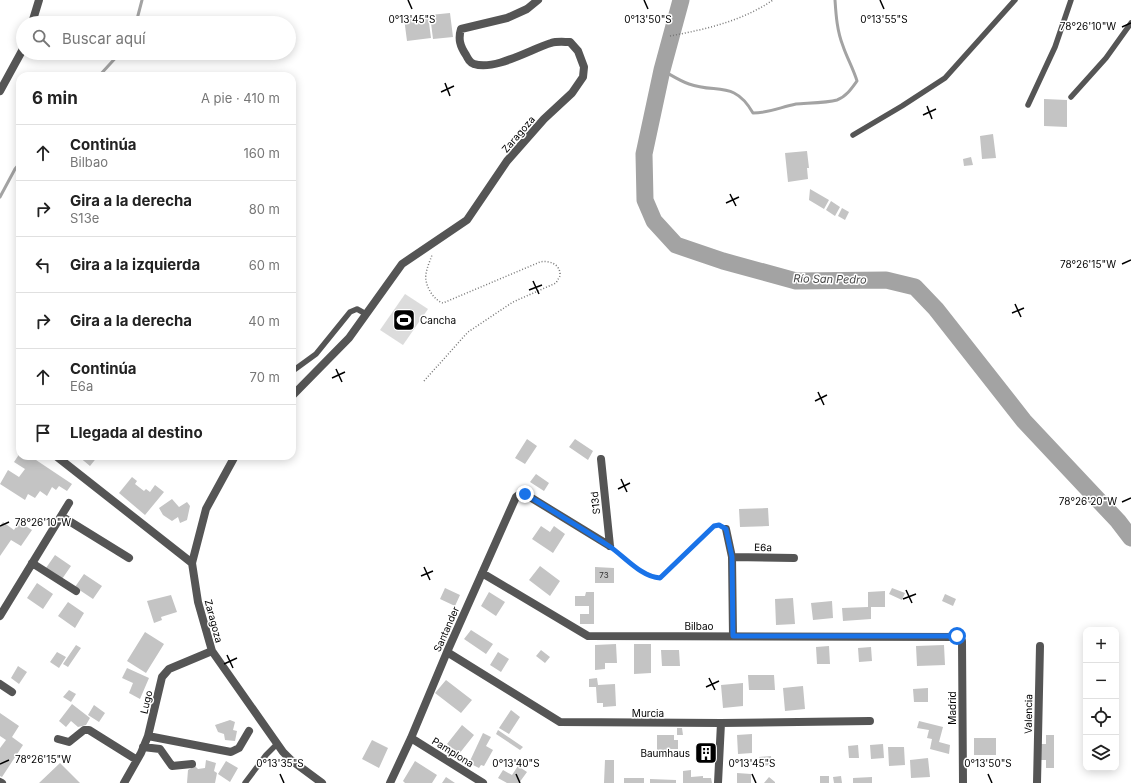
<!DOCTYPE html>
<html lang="es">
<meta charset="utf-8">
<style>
body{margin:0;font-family:Inter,sans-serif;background:#f2f2f2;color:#222}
.controls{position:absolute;right:12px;bottom:12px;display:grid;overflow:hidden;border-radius:8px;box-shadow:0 2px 10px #0003}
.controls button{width:36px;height:36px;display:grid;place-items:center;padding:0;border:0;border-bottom:1px solid #e0e0e0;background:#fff;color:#222;font:20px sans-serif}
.stop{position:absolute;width:12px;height:12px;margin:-9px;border:3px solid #1a73e8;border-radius:50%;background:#fff}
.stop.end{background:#1a73e8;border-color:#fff;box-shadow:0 1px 4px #0008}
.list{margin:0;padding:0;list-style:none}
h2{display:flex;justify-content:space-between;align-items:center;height:52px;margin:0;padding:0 16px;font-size:17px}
h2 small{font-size:13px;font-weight:400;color:#767676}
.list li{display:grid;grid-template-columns:26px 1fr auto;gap:12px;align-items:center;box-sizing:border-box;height:56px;padding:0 16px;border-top:1px solid #e0e0e0}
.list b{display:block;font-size:15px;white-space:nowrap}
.list p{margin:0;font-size:13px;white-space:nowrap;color:#767676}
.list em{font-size:13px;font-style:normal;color:#767676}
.icon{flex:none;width:22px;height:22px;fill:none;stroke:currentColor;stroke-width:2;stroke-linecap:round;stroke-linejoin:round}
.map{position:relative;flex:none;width:1131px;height:783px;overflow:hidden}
.search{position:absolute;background:#fff;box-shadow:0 2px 10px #0003;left:16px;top:16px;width:280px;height:44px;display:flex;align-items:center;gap:10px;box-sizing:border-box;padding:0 14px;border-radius:22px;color:#767676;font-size:15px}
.panel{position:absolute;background:#fff;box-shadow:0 2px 10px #0003;left:16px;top:72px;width:280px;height:388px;border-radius:12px}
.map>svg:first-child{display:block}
</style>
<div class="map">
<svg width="1131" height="783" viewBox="0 0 1131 783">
<rect width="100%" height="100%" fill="#fff"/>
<path fill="#dcdcdc" d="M405,294L428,309L403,345L380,330Z"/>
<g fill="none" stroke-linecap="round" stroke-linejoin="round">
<path stroke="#a3a3a3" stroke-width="3" d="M136,23L142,0
M662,70C671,75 680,81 689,84C717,94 734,80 753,113C769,113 781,107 796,104C808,103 827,103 837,100C846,97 852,88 857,81C853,68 847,58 843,46C837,31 836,15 835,0
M99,76L120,53
M0,197L15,169L20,163"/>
<path stroke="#a3a3a3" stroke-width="17" d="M681,0L662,70L644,154L645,200L654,221L676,245L723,261L796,281L886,280L915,287L936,309L1024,421L1118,521L1131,538"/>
</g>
<path fill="#c4c4c4" d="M450,13L453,37L433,39L430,15Z
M428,15L431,38L407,41L404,18Z
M1044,99L1067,100V127L1044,126Z
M993,134L996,158L982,159L980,136Z
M807,151L809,168H807L808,179L788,182L785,153Z
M971,157L973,165L964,166L963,159Z
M810,189L829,200L824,209L809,200Z
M831,201L840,207L835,216L826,210Z
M842,208L849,212L845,220L838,216Z
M527,439L537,446L525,464L515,458Z
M575,439L593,451L588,460L569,447Z
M20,453V456H30L72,484L67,491L59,486L56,490L52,487L47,496L40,491L35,498L28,494L25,500L0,484L8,470L19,477L25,469L14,462Z
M78,456H98L90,466Z
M536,474L549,483L544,491L530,482Z
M132,477L137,481L135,484L144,491L146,489L150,492L155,485L164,492L145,515L119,493Z
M172,499L179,507L187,502L190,506L187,520L180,523L178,517L172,521L163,515L159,508Z
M768,508L769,526L740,527L739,509Z
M3,522L14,530L19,522L32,530L21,546L11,540L0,556V526Z
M541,526L550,532L554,526L565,534L553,553L532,539Z
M55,555L71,566L62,579L46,568Z
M540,566L560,581L550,596L529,580Z
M595,567L614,568V583H595Z
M84,574L102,586L93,599L75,587Z
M37,583L53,594L43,609L27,598Z
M445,588L460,595L455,606L440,599Z
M892,588L905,593L902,600L889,594Z
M885,591V607H871V619L843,621L842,608L868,607V592Z
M489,592L505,602L496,616L481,606Z
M586,592H594V624H580V614H589V606H575V596H585Z
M945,594L956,599L953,606L942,601Z
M171,595L177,612L161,617L162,620L154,623L147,601Z
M793,598L795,624L776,625L775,599Z
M832,601L833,618L813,620L811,603Z
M68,602L84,613L75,628L58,616Z
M471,630L493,644L486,654L464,639Z
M145,632L164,644L146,673L127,661Z
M616,644L617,663H605V669L595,670V645Z
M634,644H651V673L634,674Z
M76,645L81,648L68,667L63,664Z
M944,645L945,665L917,666L916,646Z
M829,646L830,664H817L816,647Z
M871,647L872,661L859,662L858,648Z
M541,650L550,657L545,663L536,656Z
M661,650H679L680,666H662Z
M57,652L66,657L59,668L50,662Z
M498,652L509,659L501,672L490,665Z
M18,666L27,672L19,684L11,678Z
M127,668L149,678L140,699L129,693L133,683L122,678Z
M748,675H774L775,690H749Z
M597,678L598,685L615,684L616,706L603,707V703H597L596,687H589V679Z
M446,680L472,700L461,713L435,693Z
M743,683V706L723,708L721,685Z
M803,686L805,709L785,711L783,688Z
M928,688V702H914L913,689Z
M69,690L76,694L71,702L63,697Z
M72,704L90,718L86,725L78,727L71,721L66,727L59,721Z
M94,705L105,713L99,722L88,715Z
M511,710L520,717L509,734L499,728Z
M0,713L19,726L12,737L23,745L2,777L0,776V748L6,740L0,736Z
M230,720L235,722L233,730L237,731L235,741L225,740L224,734L218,732L215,725Z
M919,721L943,727L939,742L950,745L949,754L930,749L932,739L927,738L929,730L917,728Z
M462,725L474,735L459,754L447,744Z
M677,728H682L683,735H677Z
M498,730L523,747L520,750L496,734Z
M483,733L491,737L486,746L493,750L484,766L481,765L479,768L469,763Z
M752,734V753L738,754L737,735Z
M657,735H674V740H678V749H669V758H657Z
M1046,735H1054V768H1046V760H1038V744H1046Z
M974,738H996V755H974Z
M372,740L388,748L379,768L362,759Z
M883,744L884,758L871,759L870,745Z
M858,745L859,758H849L848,746Z
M888,747H904L905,765L889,766Z
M771,756L772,765L760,766L759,757Z
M928,758L930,777L911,778L910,760Z
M206,760L216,763L214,771L217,773L215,783H187L188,770L195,766L198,769L205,768Z
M605,760H614V783H604Z
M226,761L238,768L230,782L218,774Z
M415,761L437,775L432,783H405L403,781Z
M60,763L80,783H39Z
M518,766L527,772L519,783H507L498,778L503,770L512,775Z
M691,770V777L703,776V778H711L712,783H683V771Z
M737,773L751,774V783H737Z
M820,776H829V783H820Z
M841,776L842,783H834L833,777Z
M446,777L455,783H442Z
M769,777L775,782V783H764Z
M872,777V783H853V778Z
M624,778H644V783H624Z
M650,779L676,780V783H650Z"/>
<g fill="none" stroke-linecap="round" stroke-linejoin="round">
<path stroke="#777" stroke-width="1.5" stroke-dasharray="1 2" stroke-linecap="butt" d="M670,36C707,29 742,21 773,0
M424,381L468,332L513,302L556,283L560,276C561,264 549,260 540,262L443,303C433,300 424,284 426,274C427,267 430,261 432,255
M616,551L642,571L660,578L714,526L719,525"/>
<path stroke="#555" stroke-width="5.5" d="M1071,97L1106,58L1131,23
M1028,105L1055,47L1071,0
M853,135L902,106L945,78L1015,0
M294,370L316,354L350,312L357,309L366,314
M245,783L266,755L277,744"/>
<path stroke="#555" stroke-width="8" d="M32,23L39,0
M0,91L23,49
M292,396L349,338L402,264L467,220L507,161L544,119L572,93L583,77L584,67L578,51L570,42C564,42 557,41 551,43C531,49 495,71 474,64C470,63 468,59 466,55C460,46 458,39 461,29L507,18L527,9L538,0
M56,456L192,563
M235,456L206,509L192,563L198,602L212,651L283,752L291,760L322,783
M601,459L610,546
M61,516L129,558
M726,529L732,557L733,636
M732,557L794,558
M32,563L76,591
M482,573L588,636L959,637L962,641L963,783
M0,616L69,503
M447,652L560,722L721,723L870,721
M0,684L12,692
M148,736L231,752L239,748L249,731
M411,738L483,783
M58,739L69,742L84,730H89L137,760
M143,747L160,749L172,766L192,764
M0,782L2,783
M124,783L141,753L148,736L162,677L169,669L212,651
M390,783L411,738L447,652L516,497L520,494H525L610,546
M718,783L721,723
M1037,783L1040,646"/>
</g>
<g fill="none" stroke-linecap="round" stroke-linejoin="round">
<path stroke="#1a73e8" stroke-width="5" d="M525,494C553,511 581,528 609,546C624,556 641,577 660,578L714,526L719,525L726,529L732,557L733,636H957"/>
</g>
<path fill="none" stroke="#000" stroke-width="1.5" d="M408,0L412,9M644,0L648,9M880,0L884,9M1122,27L1131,23M445,83L450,96M441,92L454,86M927,106L932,119M923,115L936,109M730,194L736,206M726,203L739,197M1122,264L1131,260M533,281L539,294M529,290L542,285M1015,304L1021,317M1012,313L1024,308M336,369L342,382M332,378L345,372M818,392L824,405M815,401L827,395M621,479L627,492M618,489L630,483M1122,502L1131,498M0,526L9,522M424,567L430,580M421,576L433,571M906,590L912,603M903,599L916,594M227,655L233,668M224,664L237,658M709,678L715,690M706,687L719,681M0,764L9,760M280,774L284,783M516,774L520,783M752,774L756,783M988,774L992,783"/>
<defs>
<g id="stadium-square" transform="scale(1.15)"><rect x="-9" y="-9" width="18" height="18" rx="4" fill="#000" stroke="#fff"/><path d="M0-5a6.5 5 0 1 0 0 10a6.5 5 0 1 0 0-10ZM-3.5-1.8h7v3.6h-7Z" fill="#fff"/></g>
<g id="building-square" transform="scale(1.15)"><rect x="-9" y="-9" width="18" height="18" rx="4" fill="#000" stroke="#fff"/><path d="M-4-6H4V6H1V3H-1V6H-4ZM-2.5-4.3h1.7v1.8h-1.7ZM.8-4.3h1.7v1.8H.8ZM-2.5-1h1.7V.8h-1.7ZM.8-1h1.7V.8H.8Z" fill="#fff"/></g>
</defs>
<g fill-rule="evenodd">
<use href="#stadium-square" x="404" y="320"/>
<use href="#building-square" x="706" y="753"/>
</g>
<g text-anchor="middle" stroke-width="3" stroke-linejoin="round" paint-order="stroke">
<g font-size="8" fill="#313131">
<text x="604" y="578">73</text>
</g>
<g font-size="10" fill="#000" stroke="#fff">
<text transform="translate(518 134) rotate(-49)" y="4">Zaragoza</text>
<text transform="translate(595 503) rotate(-96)" y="4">S13d</text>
<text transform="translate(763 547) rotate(2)" y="4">E6a</text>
<text transform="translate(214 621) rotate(75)" y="4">Zaragoza</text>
<text x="699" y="630">Bilbao</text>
<text transform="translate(446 629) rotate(-66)" y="4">Santander</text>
<text transform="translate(146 702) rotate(-77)" y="4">Lugo</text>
<text transform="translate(952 708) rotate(-90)" y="4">Madrid</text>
<text x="648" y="717">Murcia</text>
<text transform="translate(1028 714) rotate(-89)" y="4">Valencia</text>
<text transform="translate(453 752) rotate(32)" y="4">Pamplona</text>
</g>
<g font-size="10" fill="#000" stroke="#fff" text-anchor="start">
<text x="420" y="324">Cancha</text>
<text x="690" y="757" text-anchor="end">Baumhaus</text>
</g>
<g font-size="11" font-style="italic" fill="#444" stroke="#fff">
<text transform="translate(830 279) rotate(1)" y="4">Río San Pedro</text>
</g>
</g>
<g font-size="10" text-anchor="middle" fill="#000" stroke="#fff" stroke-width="3" stroke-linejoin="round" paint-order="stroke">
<text x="884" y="23">0°13'55"S</text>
<text x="412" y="23">0°13'45"S</text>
<text x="648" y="23">0°13'50"S</text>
<text x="1088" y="30">78°26'10"W</text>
<text x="1088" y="268">78°26'15"W</text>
<text x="1088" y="505">78°26'20"W</text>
<text x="43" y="526">78°26'10"W</text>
<text x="43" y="763">78°26'15"W</text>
<text x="280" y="767">0°13'35"S</text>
<text x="516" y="767">0°13'40"S</text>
<text x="752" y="767">0°13'45"S</text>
<text x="988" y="767">0°13'50"S</text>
</g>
</svg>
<div class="controls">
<button>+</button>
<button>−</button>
<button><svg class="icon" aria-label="locate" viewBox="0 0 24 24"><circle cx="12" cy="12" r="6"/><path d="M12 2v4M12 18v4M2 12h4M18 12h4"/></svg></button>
<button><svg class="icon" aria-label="layers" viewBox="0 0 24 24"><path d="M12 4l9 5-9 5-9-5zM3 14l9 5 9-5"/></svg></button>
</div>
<div class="stop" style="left:957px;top:636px"></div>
<div class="stop end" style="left:525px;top:494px"></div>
<div class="search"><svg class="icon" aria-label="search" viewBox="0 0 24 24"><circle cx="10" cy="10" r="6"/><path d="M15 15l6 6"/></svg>Buscar aquí</div>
<section class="panel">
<h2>6 min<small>A pie · 410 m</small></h2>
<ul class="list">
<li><svg class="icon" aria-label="ahead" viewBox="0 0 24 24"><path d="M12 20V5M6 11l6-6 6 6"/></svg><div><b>Continúa</b><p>Bilbao</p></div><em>160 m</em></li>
<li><svg class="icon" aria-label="right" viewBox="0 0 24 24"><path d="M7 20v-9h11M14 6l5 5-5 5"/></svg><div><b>Gira a la derecha</b><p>S13e</p></div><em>80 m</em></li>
<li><svg class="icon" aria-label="left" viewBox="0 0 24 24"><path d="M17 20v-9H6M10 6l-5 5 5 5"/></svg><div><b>Gira a la izquierda</b></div><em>60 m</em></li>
<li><svg class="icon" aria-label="right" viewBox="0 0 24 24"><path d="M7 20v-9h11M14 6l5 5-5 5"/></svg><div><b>Gira a la derecha</b></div><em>40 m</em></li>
<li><svg class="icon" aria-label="ahead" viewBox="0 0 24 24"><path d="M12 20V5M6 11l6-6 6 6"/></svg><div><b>Continúa</b><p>E6a</p></div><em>70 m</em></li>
<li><svg class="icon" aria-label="arrive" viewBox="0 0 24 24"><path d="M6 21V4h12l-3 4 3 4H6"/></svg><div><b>Llegada al destino</b></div></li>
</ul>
</section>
</div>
